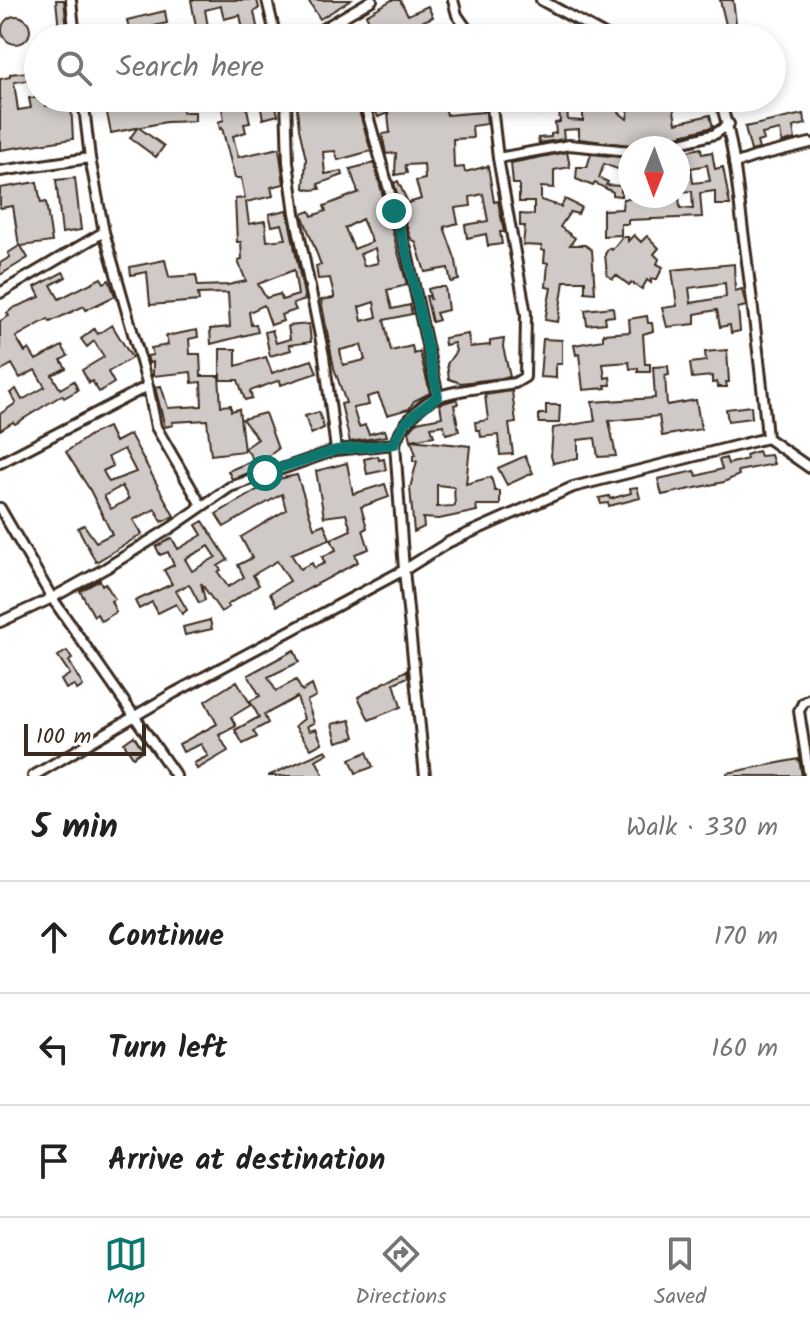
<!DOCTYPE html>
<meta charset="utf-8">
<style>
body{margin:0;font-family:Kalam,sans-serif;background:#f6f6f6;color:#202124}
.compass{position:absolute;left:618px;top:136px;width:72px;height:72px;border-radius:50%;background:#fff;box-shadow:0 4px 12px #0003;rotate:181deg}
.scale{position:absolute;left:24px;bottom:20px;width:122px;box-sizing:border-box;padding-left:8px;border:4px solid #3b2a1e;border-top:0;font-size:22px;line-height:28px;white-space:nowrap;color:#3b2a1e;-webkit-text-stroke:6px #fff;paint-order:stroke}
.stop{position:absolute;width:24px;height:24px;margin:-18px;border:6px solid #0f766e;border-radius:50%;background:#fff}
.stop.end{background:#0f766e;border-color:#fff;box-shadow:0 2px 8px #0008}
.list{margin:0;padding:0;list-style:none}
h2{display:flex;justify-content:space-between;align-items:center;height:104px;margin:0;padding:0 32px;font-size:34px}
h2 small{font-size:26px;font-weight:400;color:#757577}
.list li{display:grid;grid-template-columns:52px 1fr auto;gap:24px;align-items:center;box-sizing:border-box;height:112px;padding:0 32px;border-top:2px solid #e0e0e0}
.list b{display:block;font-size:30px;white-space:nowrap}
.list em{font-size:26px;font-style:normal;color:#757577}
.icon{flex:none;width:44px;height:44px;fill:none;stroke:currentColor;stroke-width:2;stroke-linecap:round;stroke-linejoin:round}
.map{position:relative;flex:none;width:810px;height:776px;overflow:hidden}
.search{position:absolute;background:#fff;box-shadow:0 4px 12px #0003;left:24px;right:24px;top:24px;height:88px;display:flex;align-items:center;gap:20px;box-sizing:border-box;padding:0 28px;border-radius:44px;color:#757577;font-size:30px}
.sheet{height:440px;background:#fff}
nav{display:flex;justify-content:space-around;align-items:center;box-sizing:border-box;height:112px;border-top:2px solid #e0e0e0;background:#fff;font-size:22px;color:#757577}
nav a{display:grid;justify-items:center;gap:4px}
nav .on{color:#0f766e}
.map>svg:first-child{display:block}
</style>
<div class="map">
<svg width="810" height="776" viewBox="0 0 810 776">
<rect width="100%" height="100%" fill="#fff"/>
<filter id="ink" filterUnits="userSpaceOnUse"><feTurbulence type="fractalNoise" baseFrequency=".0125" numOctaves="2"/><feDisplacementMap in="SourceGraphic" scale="16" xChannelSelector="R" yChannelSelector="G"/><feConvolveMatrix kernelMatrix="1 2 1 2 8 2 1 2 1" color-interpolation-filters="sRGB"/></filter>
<g filter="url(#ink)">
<path fill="#cfcac7" stroke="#3b2a1e" stroke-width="2" fill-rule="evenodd" d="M56,0H64L67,30H59Z
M191,0H257L259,8L254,12L258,31L244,34L240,15L224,19L221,6L205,10L209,32L198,37Z
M308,0H351L320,19Z
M392,0H400L408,15L428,6L433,17L403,30L407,38H378L366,15Z
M720,0H733L738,38H716V35L728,33Z
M165,11L167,23L154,26L153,38H138V31L130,33L127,20Z
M2 30a14 14 0 1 1 28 0a14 14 0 1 1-28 0Z
M38,71V79L14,82L18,110L31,108L29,98H45L46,106L71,103L73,139L0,150V79L10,77V74Z
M104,98H181L183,112H195V121L166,122L111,133Z
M259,98H268L269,105L275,103L278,115L263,119Z
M296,98H303L304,107L322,98H355L371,151L338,160L335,151L323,152L325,174L342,171L343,175L318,184L320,189L311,190L304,188L306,159L299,129Z
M380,98H443L447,115L483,112L482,105H485L487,124L472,126L473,138L453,139L454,168L464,167L465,172L488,166L494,202L498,201L504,232H500L502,244L488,246L486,234L467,238L465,225L488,221L483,194L470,197L471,206L455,208L458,223L444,227L456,261L459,280L451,282L448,268L425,272L416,243L410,237L394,183L398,181L408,203L421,199L416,181L425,179L424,164L405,165L407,173L395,175L396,153L386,154L382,134L390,133L388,113L378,117L372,102Z
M535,98H566L568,120L583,121V98H609L611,106L627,119L630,103L649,107L640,98H672L676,123L710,115L713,127L637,146L579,139V129L563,130L564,139L539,143L538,138L551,137V134L556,133L555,123L560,122L559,109L539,114Z
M246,103L250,123L244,124L246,132L233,136L238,157L279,148L284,184L271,187L273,196L246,202L249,224L265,221L267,241L286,239L282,224L272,226L269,214L287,210L305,300L293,304L296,310L281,315L283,321L271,325L264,305L249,312L251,325L256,324L258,332L211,344L210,329L230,327L228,293L198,294L199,301L150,305L147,272L131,275L130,267L165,260L169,277L196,275L198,286L228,285L246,281L238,261L242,260L241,242H237L235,199L245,198L241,178H235L222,128L220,129L218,122L224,120L222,108ZM294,270L298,295L282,300L280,294L266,298L258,284Z
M803,114L806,124L793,127L795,139L782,143L780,130L762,134L764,140L757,142L759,149L751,151L745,127Z
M138,127L164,146L156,157L130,138Z
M701,148L702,154L712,152L715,169L723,167L730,205H715V191L700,193L702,217L628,220V224H621V235L603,236V210L622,209L623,199L679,196L680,208L693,209L692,191L678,192V153ZM707,165L710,181L693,183L691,168Z
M567,152L570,167L554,170V188L541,187V200L553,204V206L554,204L561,207L565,199L581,207L578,214L570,212L560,227L575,238L570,245H585L592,250L595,293L585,292V281H564L558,322L545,320L551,288L546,287L548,263L544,262L545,251L541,250L542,246L523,245L525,226H520V214L534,215V202H519V184H513L511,163Z
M591,154L628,158L623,171L604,164L599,178L608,182L606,185L621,186V196L613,195V192L595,183L593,186L576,179L577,167H587Z
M374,163L407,285L387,290L392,309L410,305L412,314L384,320L391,351L412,346L414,354L420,352L430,393L414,401L409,409L387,415L378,394L367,397L369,405L353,408L359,427L365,425L369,434L385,430L387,436L350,442L341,404L346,403L334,368L321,300L334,298V295L330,278L318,279L316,266L321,265L302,214L310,211L312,216L326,211L324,206L360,192H358L350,169ZM362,219L372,242L354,249L345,228ZM375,248L378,263L364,266L360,254ZM374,302L377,317L362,321L359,307ZM361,345L365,360L343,365L340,350Z
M75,178L81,230L62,233L56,180Z
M37,182L41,203L46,202L52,242L21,246L28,258L0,275V263L10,257L8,253L19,246L13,206L0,208V188Z
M634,235L641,242L647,236L659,248L654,254L659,259L657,264L663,267L657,279H651V283L647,280L642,289L632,283L629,285L616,275L613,279L607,275L605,254L609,248L612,250L622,237H628V241Z
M734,264L735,291L742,289L746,306L738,308L740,331L731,333L730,325L720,327L717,310L695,314V324L667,327L662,308L677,306L672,270ZM725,283L726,297L691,303L689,288Z
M63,272L66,277L51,285L59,299L101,278L104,283L109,280L115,296L86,310L84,306L50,322L48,319L16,337L25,352L29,349L36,360L62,346L68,356L61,360L66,368L52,375L60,389L74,381L78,390L64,398L62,395L15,424L13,422L0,430V414L16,403L10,393L16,389L22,400L45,387L35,370L20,378L12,364L0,371V321L9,316L7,313L13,308L40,297L35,287Z
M436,287H445L448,310L436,313L439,320L432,322L426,296H429L431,300L428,289Z
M613,307L614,316L605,317L606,323L587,325L585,310Z
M647,316L648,323H652L653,331L643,334L645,364H650V372H638V368L630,369L629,362L603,364L605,378L610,377L611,385H605L606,388L583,390L579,354L576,355L574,345L603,340V334L630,332L629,319Z
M309,324L311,342L289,345L291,350L270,356L265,332L272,330L276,343L290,339L288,326Z
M112,325L132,358L108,372L114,383L99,392L92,381L89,383L82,370L104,357L94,341L87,347L81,339L94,329L98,334Z
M197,330L198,337L189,339L190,354H200L201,376H219L221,406L231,405V411L239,409L244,451L211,455L207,420L172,422L173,425L165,427L155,387L161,386L168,408L202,406L201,382L192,383L191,372L153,376V362L149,363L147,356L153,355L151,348L168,345L166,336Z
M468,334L470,347L490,345V341L504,339L503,347L510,377L461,383L449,379L447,364L456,351L454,343L445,345L444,338Z
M543,339L562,340V364H556V378L540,377Z
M220,349H236V366L266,357L272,373L312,360L317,373L281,385L280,380L250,391L252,398L245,400L238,380H220Z
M727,350L729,382H726L727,387H718L717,382L712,383V376L692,378L690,363L706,361L705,352Z
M668,366L669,375L665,376L667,405L696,400L701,429L662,436L659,416L609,421L616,456L598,457L595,438L578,440V458L553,463L551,456L553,428L595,421L592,402L655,398L653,367Z
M512,391L516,423L509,424L513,454L500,455L498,435L481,437L480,430H476L475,422L488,420L485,395Z
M457,399L458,404L454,405L459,431L446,434L444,425L431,427L434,436L411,440L409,431L417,422L442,417L440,404Z
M546,405H560L559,423H539V414H546Z
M751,406L752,418L728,421L726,409Z
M319,412L324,428L311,434L305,416Z
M265,413L278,449L250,470L251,472L232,479L228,471L254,460L245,448L258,439L242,419Z
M108,427L115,442L130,434L174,516L162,522L155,509L133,520L142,534L96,562L78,528L84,525L96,542L112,534L90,490L66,452L90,435ZM124,449L136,472L109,482L103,471L113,466L108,457ZM122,486L129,499L111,509L104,496Z
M411,440L470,446L466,484L491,477L495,491H500V505H476L477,511L439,519L423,518L424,527L414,532L410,488L417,461H413V455H416ZM437,485L454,487L455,506L437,507Z
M758,451L760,456L771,455L774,464L738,471L739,475L724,482L662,495L658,479L695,471L697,476L722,469L719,460L726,458L728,464L747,459L746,455Z
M378,456L379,460L384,459L386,470L367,474L364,459Z
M525,456L533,473L507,485L498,468Z
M347,463L353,494L385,484L389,497L361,507L367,528L363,530L369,549L355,554L358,562L277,606L270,593L290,581L277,561L253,575L259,585L227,605L229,607L221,612L201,583L205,600L199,603L189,584L176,591L187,610L182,614L176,604L158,613L152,602L139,609L135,601L172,584L164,570L174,565L168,552L160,555L156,547L172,538L178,549L202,535L196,525L203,521L228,560L218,566L221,570L218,572L228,587L244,577L238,565L252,558L241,537L286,510L282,494L224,527L216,514L274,480L297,475L314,528L324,524L330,539L291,554L300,569L312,563L314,568L325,563L322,557L336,550L331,539L351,530L346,514L324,517L316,471ZM209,546L216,557L192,571L185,559Z
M637,487L640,498L609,506L608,503L601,504L599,498L609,496L610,499L631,493L630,488Z
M100,580L102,585L105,583L115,599L111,601L116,612L101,621L97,614L94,616L80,591Z
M210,620L212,629L185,635L183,627Z
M294,650L299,662L268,677L276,691L296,680L302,691L312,685L316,696L307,701L314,723L307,726L309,731L316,729L322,743L311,749L295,726L304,719L297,697L264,715L268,723L253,731L257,737L243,744L235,730L259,717L250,701L260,696L248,675Z
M67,651L72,659L69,661L83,686L77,690L74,685L66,689L61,680L70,674L58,656Z
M407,670L408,677L394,683L401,707L369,720L358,697Z
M237,681L251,705L231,717L236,726L219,735L228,751L197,769L194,763L208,756L201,744L183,752L179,744L217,724L205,701Z
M350,720L355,737L337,742L332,724Z
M134,736L143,750L133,757L124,743Z
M326,750L328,753L316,760L324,776H268Z
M367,752L373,767L356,773L350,759Z
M799,759L802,776H727V773Z"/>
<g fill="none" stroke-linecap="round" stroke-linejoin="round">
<g stroke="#3b2a1e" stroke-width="14">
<path id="minor" d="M71,0L75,38
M267,0L276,38
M453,0L457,15L473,38
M541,0L610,38
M342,18L346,38
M307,38L372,0
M83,98L90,158L104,232L148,386L156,427L201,505
M286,98L288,162L295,213L324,356L336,450
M363,98L407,253L438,396
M719,98C734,140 737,186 743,231C752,300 761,368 767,438
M222,99L230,98
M661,148L715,134L729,124
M498,158L569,145L630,151
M734,164L754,157L810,143
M0,171L90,158
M0,293L104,232
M0,463L148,386
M0,508L52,598L176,776
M0,622L52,598L106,568L172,527L230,487L336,450L395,444
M33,776L174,693L404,570L449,542L573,487L767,438L810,468
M425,776L404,570L395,444C399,427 423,401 440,396C463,388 491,387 515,383L525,377L526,314L498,158L491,98
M809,776L799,711L803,703L810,699"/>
</g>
<use href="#minor" stroke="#fff" stroke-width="8"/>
</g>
</g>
<g fill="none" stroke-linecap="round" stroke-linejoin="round" filter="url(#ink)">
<path stroke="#0f766e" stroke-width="10" d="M265,473L336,450L395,444C400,421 420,410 438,396L407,253L394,211"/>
</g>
</svg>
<svg class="compass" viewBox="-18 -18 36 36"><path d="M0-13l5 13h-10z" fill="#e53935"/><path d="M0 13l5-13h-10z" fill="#757577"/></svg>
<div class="scale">100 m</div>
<div class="stop" style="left:265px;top:473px"></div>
<div class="stop end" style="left:394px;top:211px"></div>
<div class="search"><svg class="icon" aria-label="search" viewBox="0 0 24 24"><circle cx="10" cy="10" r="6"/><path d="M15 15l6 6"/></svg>Search here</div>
</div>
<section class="sheet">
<h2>5 min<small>Walk · 330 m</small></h2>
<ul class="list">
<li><svg class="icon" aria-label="ahead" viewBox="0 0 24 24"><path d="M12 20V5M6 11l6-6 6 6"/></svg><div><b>Continue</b></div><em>170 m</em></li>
<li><svg class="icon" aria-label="left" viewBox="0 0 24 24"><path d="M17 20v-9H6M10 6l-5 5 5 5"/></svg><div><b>Turn left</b></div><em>160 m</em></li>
<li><svg class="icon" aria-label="arrive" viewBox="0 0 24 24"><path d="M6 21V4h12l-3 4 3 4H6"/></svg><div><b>Arrive at destination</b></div></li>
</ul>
</section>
<nav>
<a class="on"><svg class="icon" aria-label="map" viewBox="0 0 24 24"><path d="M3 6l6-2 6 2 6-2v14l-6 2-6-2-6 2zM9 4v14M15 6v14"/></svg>Map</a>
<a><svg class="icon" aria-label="directions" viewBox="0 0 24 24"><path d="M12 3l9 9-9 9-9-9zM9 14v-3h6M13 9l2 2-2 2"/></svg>Directions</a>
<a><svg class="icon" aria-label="saved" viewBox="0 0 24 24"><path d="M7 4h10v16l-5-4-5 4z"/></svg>Saved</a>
</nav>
